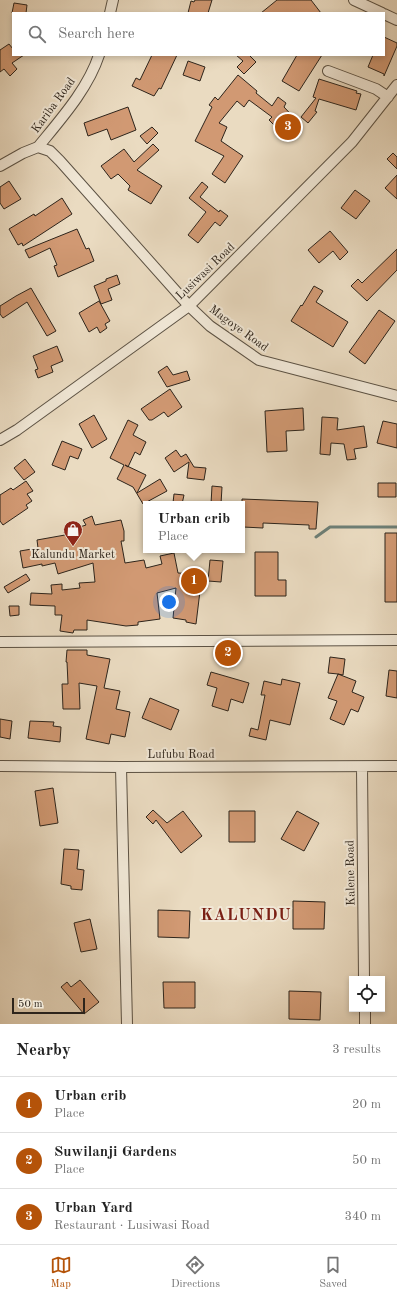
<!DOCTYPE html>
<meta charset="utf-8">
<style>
body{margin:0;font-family:"Old Standard TT",serif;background:#f2f2f2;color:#222}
.controls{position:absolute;right:12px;bottom:12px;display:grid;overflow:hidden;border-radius:0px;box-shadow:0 2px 6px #0003}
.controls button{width:36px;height:36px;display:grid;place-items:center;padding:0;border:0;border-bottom:1px solid #e0e0e0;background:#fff;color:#222;font:20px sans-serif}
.scale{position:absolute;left:12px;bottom:10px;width:73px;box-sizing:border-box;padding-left:4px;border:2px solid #2d241b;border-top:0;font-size:11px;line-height:14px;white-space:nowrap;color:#2d241b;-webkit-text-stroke:3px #f1e8d7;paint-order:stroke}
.you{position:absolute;left:169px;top:602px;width:14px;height:14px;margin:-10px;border:3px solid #fff;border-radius:50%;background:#1a73e8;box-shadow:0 0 0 6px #1a73e833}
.badge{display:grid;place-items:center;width:26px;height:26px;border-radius:50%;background:#b45309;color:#fff;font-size:13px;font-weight:700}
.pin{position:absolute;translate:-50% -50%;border:2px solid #fff;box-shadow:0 1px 4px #0006}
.popup{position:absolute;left:143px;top:501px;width:102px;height:52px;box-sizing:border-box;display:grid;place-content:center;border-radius:0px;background:#fff;filter:drop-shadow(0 1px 3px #0005);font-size:13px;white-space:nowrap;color:#767676}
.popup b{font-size:15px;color:#222}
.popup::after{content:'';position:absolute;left:50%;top:100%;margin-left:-8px;border:8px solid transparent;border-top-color:#fff}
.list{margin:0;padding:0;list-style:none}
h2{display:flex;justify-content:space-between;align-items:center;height:52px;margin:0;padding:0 16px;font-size:17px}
h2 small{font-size:13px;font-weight:400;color:#767676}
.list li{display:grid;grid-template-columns:26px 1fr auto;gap:12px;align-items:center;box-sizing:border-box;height:56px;padding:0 16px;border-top:1px solid #e0e0e0}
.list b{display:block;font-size:15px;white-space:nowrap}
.list p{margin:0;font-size:13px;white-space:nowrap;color:#767676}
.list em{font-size:13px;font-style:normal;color:#767676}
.icon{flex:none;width:22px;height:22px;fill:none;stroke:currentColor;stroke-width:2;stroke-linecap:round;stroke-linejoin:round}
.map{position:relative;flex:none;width:397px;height:1024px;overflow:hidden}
.search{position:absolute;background:#fff;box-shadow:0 2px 6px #0003;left:12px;right:12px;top:12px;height:44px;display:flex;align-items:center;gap:10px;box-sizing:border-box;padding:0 14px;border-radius:0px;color:#767676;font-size:15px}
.sheet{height:220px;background:#fff}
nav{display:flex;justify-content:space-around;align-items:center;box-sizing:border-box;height:56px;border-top:1px solid #e0e0e0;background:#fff;font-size:11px;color:#767676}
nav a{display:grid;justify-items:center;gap:2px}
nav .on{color:#b45309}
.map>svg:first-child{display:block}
</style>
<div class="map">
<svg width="397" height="1024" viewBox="0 0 397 1024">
<rect width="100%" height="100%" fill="#eadbc1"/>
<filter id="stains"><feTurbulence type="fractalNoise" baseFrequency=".005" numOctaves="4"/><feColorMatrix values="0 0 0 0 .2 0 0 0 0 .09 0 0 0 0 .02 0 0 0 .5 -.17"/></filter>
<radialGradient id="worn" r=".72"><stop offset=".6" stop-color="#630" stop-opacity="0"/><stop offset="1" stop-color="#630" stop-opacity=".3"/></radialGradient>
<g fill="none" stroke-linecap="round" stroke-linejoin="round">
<path stroke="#6d7f76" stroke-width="3" d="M316,537L330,527H397"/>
</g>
<path fill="#d19973" stroke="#2d241b" d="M195,0H212L208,13H188L191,1L194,2Z
M277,0H311L321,13H261Z
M14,3L27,5L26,13H12Z
M384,37L397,43V46L384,76V74L368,67L373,55H384Z
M9,44L13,49V55H24L12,63L17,69L10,76L4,69L0,72V50Z
M152,55H177L161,89L159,88L154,96L132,86L136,78L140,80Z
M236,55H249L256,62L244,74L237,67L243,61Z
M297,55H322L299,91L282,81Z
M188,61L205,67L200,81L183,75Z
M238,75L257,91L256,93L272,106L278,97L286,103L284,107L299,123L286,137L269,120L272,117L249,100L244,107L237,101L219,123L227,127L221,141L243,156L225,183L212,174L224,156L195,141L212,107L209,105L215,97L218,100Z
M319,79L357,91L356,93L361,94L356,110L319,99L315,111L317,112L308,123L301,117L316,98L313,97Z
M128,107L136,130L111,140L107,129L88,136L84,123Z
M152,127L158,133L147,144L140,136Z
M153,144L159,150L137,170L162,186L151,204L128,190L130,186L118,174L111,179L101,166L124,149L134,162Z
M393,153L397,157V169L387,159Z
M397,175V199L385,188Z
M9,181L21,199L4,209L0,203V187Z
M202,182L208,187L200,197L219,212L220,210L228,216L220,226L215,222L198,243L188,235L206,212L189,198Z
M355,190L370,201L356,219L341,208Z
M62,198L72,214L23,246L22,243L18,245L9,229L34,214L35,216Z
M77,229L86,249L89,248L94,261L58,277L54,266L57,265L50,248L29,258L25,250Z
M330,231L348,252L340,260L333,251L319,263L308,250Z
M397,249V270L367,301L351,286L358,279L362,283Z
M117,275L120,284L108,289L112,300L101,304L94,286L106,281V279Z
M314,286L323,291L316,302L348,322L333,347L291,321L301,305L302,306Z
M31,288L56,331L47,336L27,302L3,318L0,314V306L16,296Z
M99,301L110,321L105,324L107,328L100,333L97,327L89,332L79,313Z
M379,310L395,321L365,364L349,352Z
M57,346L63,361L51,366L53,372L38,378L35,370L38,369L33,356Z
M167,366L173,375L187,371L190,380L167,387L158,372Z
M170,389L182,407L168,417L164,412L152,420H149L141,409Z
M303,408L304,430L286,431L287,451L267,452L265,411Z
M94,415L107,439L92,448L79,424Z
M322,417L338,418L337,430L364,426L367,447L354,449L356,459L347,460L344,444L331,443L330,455L320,454Z
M128,420L138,425L133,435L146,442L140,455L135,452L128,467L125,465L146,475L137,493L160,479L167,491L143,504L133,487L117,479L124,465L110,458Z
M383,421L397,424V448L377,443Z
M62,441L82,449L78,459L70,456L65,470L52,465Z
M176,450L181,457L186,454L194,467L206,468L204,480L187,478L189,462L174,472L165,458Z
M25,459L35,472L24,480L14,468Z
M26,481L33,491L27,494L32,501L26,505L28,508L3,525L0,521V495L11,488L13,490Z
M378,483H396V497H378Z
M212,486L222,487L221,504H211Z
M174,494L184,495L182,504L173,503Z
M242,499L318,502L316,529H309V525L263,523V528L243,527L244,522H242Z
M92,516L95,525L121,520L124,531V541H121L125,563L144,560L146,568L162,564L160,556L174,553L178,573L201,574L200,591L196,624L186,622V620L173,618L176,588L157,593L160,619L138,622V625L126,626L87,620V630H74L73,633L60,631L62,615H55V606L30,605L31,593L52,594L51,585L62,584V590L80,588L79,583L95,582L93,563L58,574L55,563L42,566V564L23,568L20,551L38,548L37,540L65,535L64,532L86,525L83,520Z
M385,533H397V602H385Z
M255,552H278V580H286V596H255Z
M210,560L223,561L221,582L208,581Z
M26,574L30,580L8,593L4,587Z
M9,606H19V615L10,616Z
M67,650H87V655L110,659L104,688L120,691L116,709L130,712L125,737L111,734L109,744L86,739L97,686L79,683L80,709H63L62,684H68L67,662H66Z
M330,657L345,659L343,675L338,674L356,681L352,692L364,697L358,712L351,709L344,725L330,719L337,701L328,698L338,674L328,673Z
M389,670L397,671V698L386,696Z
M211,672L249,683L243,703L231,699L228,711L212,706L217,688L207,685Z
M282,679L300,683L290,725L270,720L266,740L249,736L251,728L258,730L265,695H261L264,681L281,685Z
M150,698L179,710L171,730L142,718Z
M0,719L12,721L10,739L0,737Z
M30,721L54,722L53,726L61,727L60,742L28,738Z
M53,788L58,823L40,826L35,791Z
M153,810L167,823L183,811L202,836L181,853L156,820L153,824L146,817Z
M229,811H255V842H229Z
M297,811L319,823L304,851L281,839Z
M64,849L79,850L77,869L84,870L82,890L71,889V886L61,884Z
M293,901L325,902L324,929H293Z
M158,910L190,911L189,938L158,937Z
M90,919L97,949L81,952L74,923Z
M80,980L99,1002L84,1014L61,987L67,982L71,987Z
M163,982H195V1008H164Z
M289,991L321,992L320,1020L289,1019Z"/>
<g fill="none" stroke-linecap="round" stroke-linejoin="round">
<g stroke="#5c5244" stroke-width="12">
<path id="minor" d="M354,0L382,13
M110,13L113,0
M384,14L397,20
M328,71L376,89L388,97
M38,147L50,151L60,161L189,306L210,326L259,360L397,396
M38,147C60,120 88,89 99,55
M0,166L23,153L38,147
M0,440L17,430L189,306L352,142L397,85
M0,642L397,640
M0,766L121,767L397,766
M121,767L127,1024
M362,767L364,979
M365,1009V1024"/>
</g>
<use href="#minor" stroke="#f1e8d7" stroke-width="10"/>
</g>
<defs>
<g id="shop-pin" transform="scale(1)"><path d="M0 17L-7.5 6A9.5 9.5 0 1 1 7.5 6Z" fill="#8f2418" stroke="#f1e8d7"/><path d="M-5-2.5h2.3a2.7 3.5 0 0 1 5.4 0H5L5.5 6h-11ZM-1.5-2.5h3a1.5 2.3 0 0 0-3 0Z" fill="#fff"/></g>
</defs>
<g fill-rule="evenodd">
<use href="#shop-pin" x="73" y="530"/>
</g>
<g text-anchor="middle" stroke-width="4" stroke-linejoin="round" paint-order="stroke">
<g font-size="12" fill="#2d241b" stroke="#f1e8d7">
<text transform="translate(53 105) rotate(-54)" y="4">Kariba Road</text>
<text transform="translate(205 271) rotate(-44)" y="4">Lusiwasi Road</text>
<text transform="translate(239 328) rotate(36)" y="4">Magoye Road</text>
<text x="181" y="758">Lufubu Road</text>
<text transform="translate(350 873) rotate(-91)" y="4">Kalene Road</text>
</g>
<g font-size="12" fill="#2d241b" stroke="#f1e8d7">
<text x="73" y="558">Kalundu Market</text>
</g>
<g font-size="16" font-weight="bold" letter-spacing="1" fill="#7a1f14" stroke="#f1e8d7">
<text x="246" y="920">KALUNDU</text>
</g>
</g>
<rect width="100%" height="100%" filter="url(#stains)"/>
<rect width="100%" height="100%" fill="url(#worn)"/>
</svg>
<div class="controls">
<button><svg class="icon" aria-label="locate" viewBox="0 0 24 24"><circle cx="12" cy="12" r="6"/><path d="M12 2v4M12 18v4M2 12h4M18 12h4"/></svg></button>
</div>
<div class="scale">50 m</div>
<div class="you"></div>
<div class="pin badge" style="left:194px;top:581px">1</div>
<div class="popup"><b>Urban crib</b>Place</div>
<div class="pin badge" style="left:228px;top:653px">2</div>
<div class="pin badge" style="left:288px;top:127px">3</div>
<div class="search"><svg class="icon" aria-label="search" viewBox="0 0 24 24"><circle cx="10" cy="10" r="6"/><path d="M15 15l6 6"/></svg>Search here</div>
</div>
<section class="sheet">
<h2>Nearby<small>3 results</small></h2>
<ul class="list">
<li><span class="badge">1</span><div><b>Urban crib</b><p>Place</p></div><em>20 m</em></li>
<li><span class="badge">2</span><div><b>Suwilanji Gardens</b><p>Place</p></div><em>50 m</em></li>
<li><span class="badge">3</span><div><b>Urban Yard</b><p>Restaurant · Lusiwasi Road</p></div><em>340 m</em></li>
</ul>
</section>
<nav>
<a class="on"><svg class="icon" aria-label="map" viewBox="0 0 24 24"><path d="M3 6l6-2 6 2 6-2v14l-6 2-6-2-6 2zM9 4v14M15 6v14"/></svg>Map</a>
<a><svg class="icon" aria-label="directions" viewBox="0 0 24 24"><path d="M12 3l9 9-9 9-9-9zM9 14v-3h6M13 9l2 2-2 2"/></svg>Directions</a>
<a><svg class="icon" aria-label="saved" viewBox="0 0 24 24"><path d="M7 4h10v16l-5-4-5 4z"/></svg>Saved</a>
</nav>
